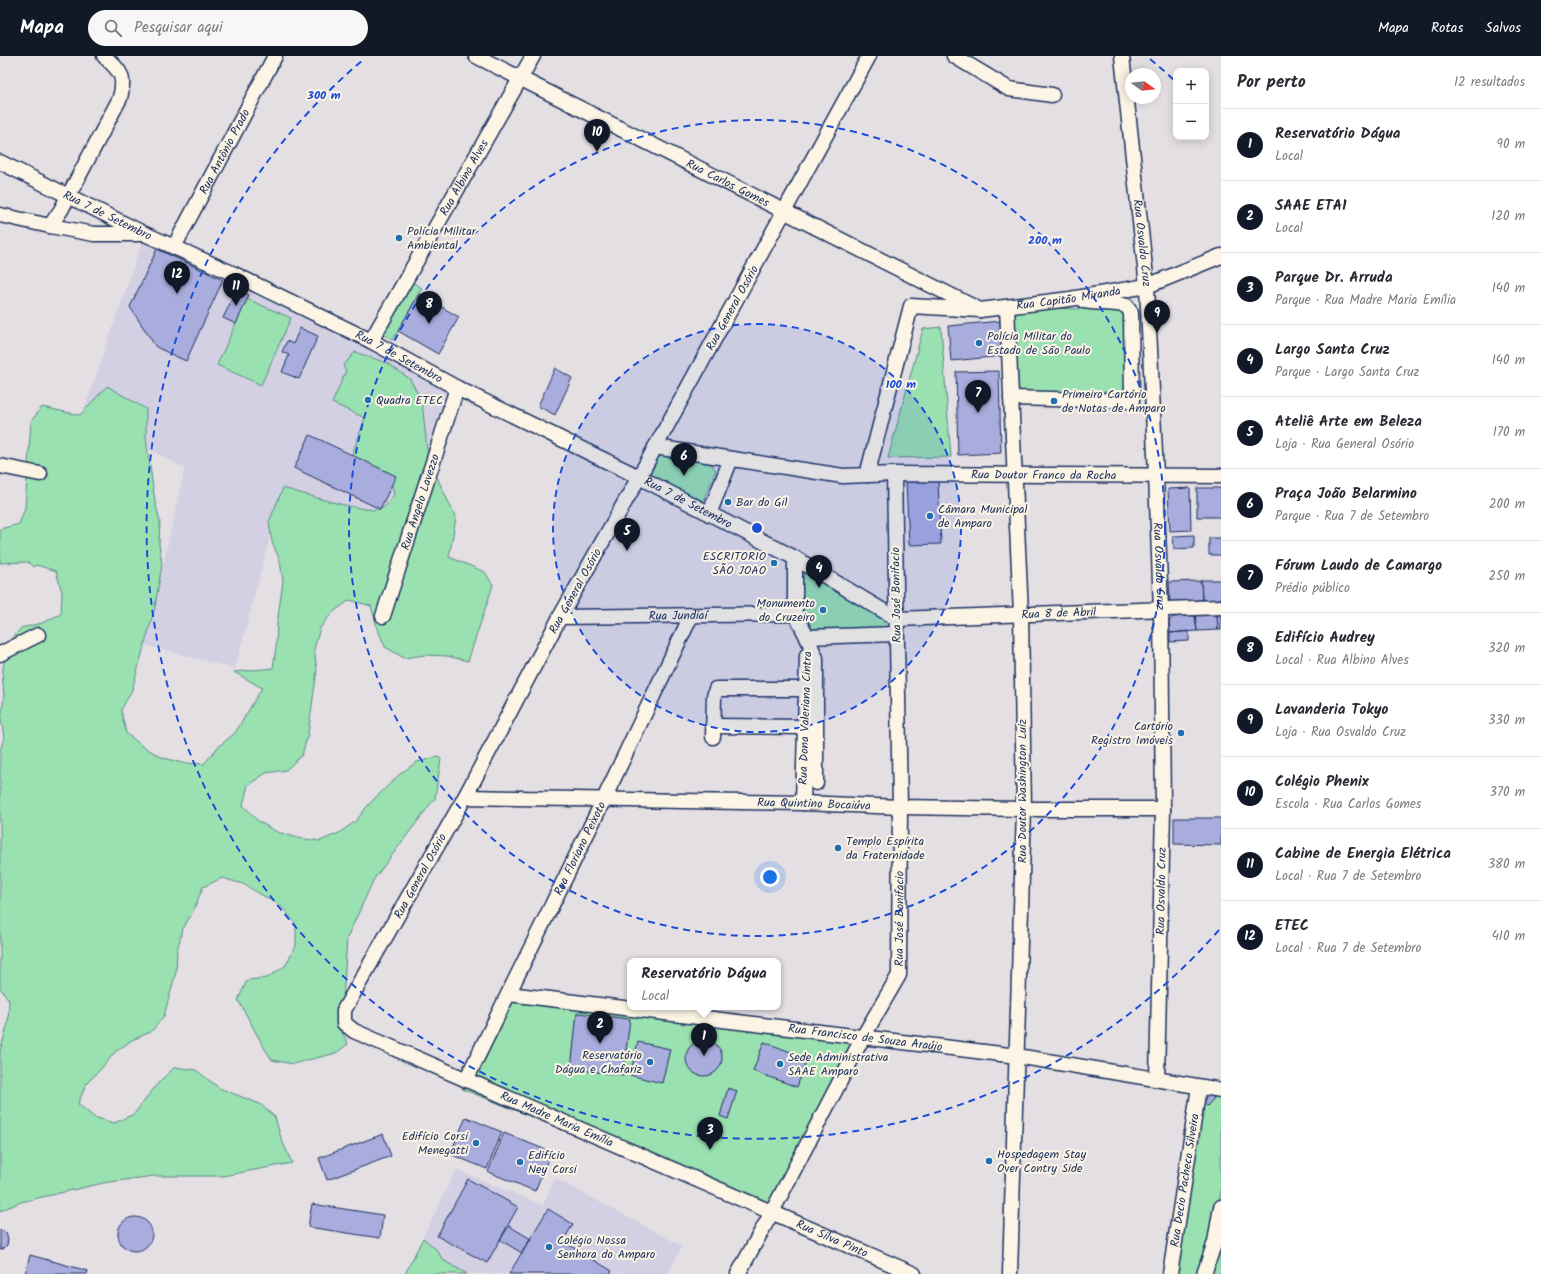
<!DOCTYPE html>
<html lang="pt">
<meta charset="utf-8">
<style>
body{margin:0;font-family:Kalam,sans-serif;background:#f7f7f7;color:#2b2b33}
.controls{position:absolute;right:12px;top:12px;display:grid;overflow:hidden;border-radius:8px;box-shadow:0 2px 10px #0003}
.controls button{width:36px;height:36px;display:grid;place-items:center;padding:0;border:0;border-bottom:1px solid #e1e1e2;background:#fff;color:#2b2b33;font:20px sans-serif}
.compass{position:absolute;left:1125px;top:12px;width:36px;height:36px;border-radius:50%;background:#fff;box-shadow:0 2px 10px #0003;rotate:105deg}
.you{position:absolute;left:770px;top:821px;width:14px;height:14px;margin:-10px;border:3px solid #fff;border-radius:50%;background:#1a73e8;box-shadow:0 0 0 6px #1a73e833}
.badge{display:grid;place-items:center;width:26px;height:26px;border-radius:50%;background:#111827;color:#fff;font-size:13px;font-weight:700}
.pin{position:absolute;translate:-50% -33px;filter:drop-shadow(0 1px 2px #0008)}
.pin::after{content:'';position:absolute;top:21px;width:14px;height:12px;background:inherit;clip-path:polygon(0 0,100% 0,50% 100%)}
.popup{position:absolute;left:627px;top:902px;width:154px;height:52px;box-sizing:border-box;display:grid;place-content:center;border-radius:8px;background:#fff;filter:drop-shadow(0 1px 3px #0005);font-size:13px;white-space:nowrap;color:#7c7c81}
.popup b{font-size:15px;color:#2b2b33}
.popup::after{content:'';position:absolute;left:50%;top:100%;margin-left:-8px;border:8px solid transparent;border-top-color:#fff}
.list{margin:0;padding:0;list-style:none}
h2{display:flex;justify-content:space-between;align-items:center;height:52px;margin:0;padding:0 16px;font-size:17px}
h2 small{font-size:13px;font-weight:400;color:#7c7c81}
.list li{display:grid;grid-template-columns:26px 1fr auto;gap:12px;align-items:center;box-sizing:border-box;height:72px;padding:0 16px;border-top:1px solid #e1e1e2}
.list b{display:block;font-size:15px;white-space:nowrap}
.list p{margin:0;font-size:13px;white-space:nowrap;color:#7c7c81}
.list em{font-size:13px;font-style:normal;color:#7c7c81}
.icon{flex:none;width:22px;height:22px;fill:none;stroke:currentColor;stroke-width:2;stroke-linecap:round;stroke-linejoin:round}
.map{position:relative;flex:none;width:1221px;height:1218px;overflow:hidden}
header{display:flex;align-items:center;gap:24px;box-sizing:border-box;height:56px;padding:0 20px;background:#111827;color:#fff}
header strong{font-size:19px}
nav{display:flex;gap:22px;margin-inline-start:auto;font-size:14px}
.search{width:280px;height:36px;background:#f7f7f7;display:flex;align-items:center;gap:10px;box-sizing:border-box;padding:0 14px;border-radius:22px;color:#7c7c81;font-size:15px}
main{display:flex}
aside{flex:1;background:#fff}
.map>svg:first-child{display:block}
</style>
<header>
<strong>Mapa</strong>
<div class="search"><svg class="icon" aria-label="search" viewBox="0 0 24 24"><circle cx="10" cy="10" r="6"/><path d="M15 15l6 6"/></svg>Pesquisar aqui</div>
<nav><a>Mapa</a><a>Rotas</a><a>Salvos</a></nav>
</header>
<main>
<div class="map">
<svg width="1221" height="1218" viewBox="0 0 1221 1218">
<rect width="100%" height="100%" fill="#e3dfe3"/>
<filter id="ink" filterUnits="userSpaceOnUse"><feTurbulence type="fractalNoise" baseFrequency=".025" numOctaves="2"/><feDisplacementMap in="SourceGraphic" scale="8" xChannelSelector="R" yChannelSelector="G"/><feConvolveMatrix kernelMatrix="1 2 1 2 8 2 1 2 1" color-interpolation-filters="sRGB"/></filter>
<g filter="url(#ink)">
<path fill="#d2d0e2" d="M145,178L457,332L405,494L283,432L235,613L145,589L185,412L82,360Z
M456,1114L543,1149L555,1122L682,1190L668,1218H405Z"/>
<path fill="#99e1b0" stroke="#5a8887" d="M408,224L422,232L393,284L379,276Z
M247,243L291,262L261,329L217,309Z
M1007,251L1118,254L1126,259L1124,345L1011,342Z
M941,271L951,401L888,402L923,273Z
M355,296L387,307L410,323L422,346L428,402L456,462L449,501L485,516L493,529L468,605L447,600L425,599L404,602L385,591L377,571L371,550L350,544L333,556L320,572L314,593L317,614L308,678L302,699L286,714L266,717L248,729L243,749L258,765L277,776L298,782L320,785L339,777L356,765L369,748L400,718L417,706L438,701L441,703L435,742L374,823L347,882L341,974L348,988L336,997L293,1008L272,1004C259,985 250,964 238,944L247,924L267,922L285,910L296,890V868L281,850L243,828L222,822L203,831L195,851L183,873L177,894L176,916L164,960L151,976L132,984L114,997L101,1013L86,1028L78,1048L94,1061L114,1067L134,1058L159,1026L175,1011L196,1014L219,1032L260,1048L275,1061L281,1082L292,1107L223,1120H154L103,1127L21,1146L0,1155V995L8,967L9,944L0,932V695L4,682L1,662L4,640L2,617L8,588L21,572L42,567L61,558L62,536L56,515L36,509L33,511L28,506L0,507V473L19,468L25,452L31,365L42,351L80,359L107,330L146,353V383L155,445L160,466L159,488L162,508L155,551L132,634L121,654L126,677L142,690L161,701L182,707L204,708L217,692L235,677L262,632L234,616L273,612L276,591L277,568L283,525L280,505L272,486L269,466L283,432C301,437 366,458 381,453C387,450 390,444 394,439L392,429L360,412L352,399L365,362L332,347L346,315L343,310Z
M659,399H667L711,408L716,414L703,445L657,423L651,417Z
M801,505L890,565V573L806,579L795,558Z
M509,939L861,981L771,1155L462,1033Z
M1201,1036L1221,1039V1135L1211,1187L1200,1218H1172Z
M1221,1179V1218H1208Z
M423,1182L437,1194L443,1204L467,1218H405Z"/>
<path fill="#a9adde" stroke="#1b2f5e" d="M157,193L223,224L186,305L156,291L130,251Z
M237,233L249,239L236,268L223,262Z
M419,238L459,261L438,298L398,275Z
M1000,265L1003,300L951,305L948,270Z
M300,272L318,280L299,323L282,316L289,299L282,296L287,285L293,288Z
M555,312L572,322L555,359L538,350Z
M999,315L1001,397L958,399L956,316Z
M310,379L396,420L380,453L294,412Z
M938,424L941,488L909,489L906,425Z
M1197,432H1221V461H1197Z
M1168,433L1190,432L1191,474L1170,475Z
M1194,479V492L1174,493L1173,480Z
M1209,482H1221V499H1209Z
M1201,524H1221V544H1202Z
M1201,525L1202,544L1170,546L1169,526Z
M1217,557H1221V574H1218Z
M1217,557L1218,574L1197,575L1195,559Z
M1195,559L1197,575L1170,577L1169,565L1173,561Z
M1189,575V585L1170,586V577Z
M1174,762H1221V789L1174,788Z
M577,957L630,963L623,1019L571,1013Z
M686 1002a18 18 0 1 1 36 0a18 18 0 1 1-36 0Z
M638,986L670,993L662,1027L630,1019Z
M764,986L807,1002L797,1031L753,1015Z
M728,1032L737,1035L728,1063L720,1060Z
M1205,1038L1212,1039L1214,1042L1207,1050L1204,1047Z
M466,1061L502,1076L487,1113L450,1098Z
M504,1077L551,1096L535,1135L488,1116Z
M383,1078L391,1100L327,1124L319,1102Z
M468,1123L518,1151L487,1207L437,1180Z
M312,1148L383,1159L380,1182L308,1171Z
M548,1153L573,1168L563,1185L612,1215L610,1218H509Z
M118 1178a17 17 0 1 1 34 0a17 17 0 1 1-34 0Z
M509,1170L531,1183L522,1197L500,1184Z
M0,1174L6,1177L8,1183L7,1189L3,1193L0,1194Z
M30,1199L88,1215L87,1218H25Z"/>
<g fill="none" stroke-linecap="round" stroke-linejoin="round">
<g stroke="#1b2f5e" stroke-width="17">
<g id="street">
<path id="s1" d="M476,0L980,254"/>
<path id="s2" d="M869,0L639,421L560,561L465,741L344,954V967L354,975L914,1218"/>
<path d="M954,0L1009,33L1052,39"/>
<path id="s3" d="M1122,0L1147,230L1156,419L1161,554L1163,753L1157,1023"/>
<path id="s4" d="M0,106L145,178L234,218L371,285L457,332L639,421L795,502L897,563L1221,551"/>
<path d="M0,159L50,170L94,178H143"/>
<path d="M50,170L61,154L120,42C126,19 120,15 104,0"/>
<path id="s5" d="M174,191L275,0"/>
<path d="M1007,251L1021,558L1024,753L1010,1218"/>
<path id="s6" d="M371,285L533,0"/>
<path d="M1011,342L1132,345L1131,257L1127,250C1113,246 1098,248 1084,245"/>
<path id="s7" d="M655,391L843,420L894,418L1221,420"/>
<path d="M0,410L40,418"/>
<path id="s8" d="M867,419L911,250L980,254L1070,243L1147,230L1221,200"/>
<path d="M709,458L731,403"/>
<path d="M795,502V558L806,579L816,602V727"/>
<path id="s9" d="M383,560L457,332"/>
<path id="s10" d="M560,561L795,558"/>
<path d="M807,581L897,578"/>
<path d="M0,598L38,579"/>
<path d="M713,670L805,671"/>
<path d="M713,681L714,641L716,633H805"/>
<path id="s11" d="M465,741L803,747L900,751L1024,753H1163"/>
<path d="M803,747L807,599"/>
<path id="s12" d="M509,938L1017,1000L1221,1034"/>
<path id="s13" d="M466,1024L604,743L691,560"/>
<path id="s14" d="M738,1218L772,1156L863,981L899,919L900,751L894,418"/>
<path id="s15" d="M1170,1218L1199,1031"/>
<path d="M1204,1218L1215,1186L1221,1151"/>
</g>
</g>
<use href="#street" stroke="#fcf5e5" stroke-width="14"/>
</g>
</g>
<circle cx="757" cy="472" r="204" fill="#1d4ed8" fill-opacity=".12"/>
<g fill="none" stroke="#1d4ed8" stroke-width="2" stroke-dasharray="7 5">
<circle cx="757" cy="472" r="204"/>
<circle cx="757" cy="472" r="408"/>
<path d="M1219 874A612 612 0 1 1 364 3M1150 3A612 612 0 0 1 1174 24"/>
</g>
<g fill="#1f6fb2" stroke="#fcf5e5" stroke-width="1.5">
<circle cx="399" cy="182" r="4"/>
<circle cx="979" cy="287" r="4"/>
<circle cx="368" cy="344" r="4"/>
<circle cx="1054" cy="345" r="4"/>
<circle cx="728" cy="446" r="4"/>
<circle cx="930" cy="460" r="4"/>
<circle cx="774" cy="507" r="4"/>
<circle cx="823" cy="554" r="4"/>
<circle cx="1181" cy="677" r="4"/>
<circle cx="838" cy="792" r="4"/>
<circle cx="650" cy="1006" r="4"/>
<circle cx="780" cy="1008" r="4"/>
<circle cx="476" cy="1087" r="4"/>
<circle cx="989" cy="1105" r="4"/>
<circle cx="520" cy="1106" r="4"/>
<circle cx="549" cy="1191" r="4"/>
</g>
<g text-anchor="middle" stroke-width="4" stroke-linejoin="round" paint-order="stroke">
<g font-size="12" fill="#1b2f5e" stroke="#fcf5e5">
<text dy="4" stroke="none"><textPath href="#s5" startOffset="108">Rua Antônio Prado</textPath></text>
<text dy="4" stroke="none"><textPath href="#s6" startOffset="188">Rua Albino Alves</textPath></text>
<text dy="4" stroke="none"><textPath href="#s1" startOffset="282">Rua Carlos Gomes</textPath></text>
<text dy="4" stroke="none"><textPath href="#s4" startOffset="120">Rua 7 de Setembro</textPath></text>
<text dy="4" stroke="none"><textPath href="#s3" startOffset="188">Rua Osvaldo Cruz</textPath></text>
<text dy="4" stroke="none"><textPath href="#s8" startOffset="333">Rua Capitão Miranda</textPath></text>
<text transform="translate(732 252) rotate(-61)" y="4">Rua General Osório</text>
<text dy="4" stroke="none"><textPath href="#s4" startOffset="444">Rua 7 de Setembro</textPath></text>
<text dy="4" stroke="none"><textPath href="#s7" startOffset="391">Rua Doutor Franco da Rocha</textPath></text>
<text dy="4" stroke="none"><textPath href="#s9" startOffset="120">Rua Ângelo Lavezzo</textPath></text>
<text dy="4" stroke="none"><textPath href="#s4" startOffset="768">Rua 7 de Setembro</textPath></text>
<text dy="4" stroke="none"><textPath href="#s3" startOffset="512">Rua Osvaldo Cruz</textPath></text>
<text transform="translate(575 535) rotate(-61)" y="4">Rua General Osório</text>
<text transform="translate(896 539) rotate(-91)" y="4">Rua José Bonifacio</text>
<text dy="4" stroke="none"><textPath href="#s4" startOffset="1169">Rua 8 de Abril</textPath></text>
<text dy="4" stroke="none"><textPath href="#s10" startOffset="118">Rua Jundiaí</textPath></text>
<text transform="translate(805 662) rotate(-88)" y="4">Rua Dona Valeriana Cintra</text>
<text transform="translate(1022 735) rotate(-90)" y="4">Rua Doutor Washington Luiz</text>
<text dy="4" stroke="none"><textPath href="#s11" startOffset="349">Rua Quintino Bocaiúva</textPath></text>
<text dy="4" stroke="none"><textPath href="#s13" startOffset="258">Rua Floriano Peixoto</textPath></text>
<text transform="translate(420 820) rotate(-61)" y="4">Rua General Osório</text>
<text transform="translate(1161 835) rotate(-89)" y="4">Rua Osvaldo Cruz</text>
<text dy="4" stroke="none"><textPath href="#s14" startOffset="396">Rua José Bonifacio</textPath></text>
<text dy="4" stroke="none"><textPath href="#s12" startOffset="359">Rua Francisco de Souza Araújo</textPath></text>
<text dy="4" stroke="none"><textPath href="#s2" startOffset="1336">Rua Madre Maria Emília</textPath></text>
<text dy="4" stroke="none"><textPath href="#s15" startOffset="95">Rua Decio Pacheco Silveira</textPath></text>
<text dy="4" stroke="none"><textPath href="#s2" startOffset="1636">Rua Silva Pinto</textPath></text>
</g>
<g font-size="12" fill="#1b2f5e" stroke="#fcf5e5" text-anchor="start">
<text x="407" y="179">Polícia Militar<tspan x="407" dy="14">Ambiental</tspan></text>
<text x="987" y="284">Polícia Militar do<tspan x="987" dy="14">Estado de São Paulo</tspan></text>
<text x="1062" y="342">Primeiro Cartório<tspan x="1062" dy="14">de Notas de Amparo</tspan></text>
<text x="376" y="348">Quadra ETEC</text>
<text x="736" y="450">Bar do Gil</text>
<text x="938" y="457">Câmara Municipal<tspan x="938" dy="14">de Amparo</tspan></text>
<text x="766" y="504" text-anchor="end">ESCRITORIO<tspan x="766" dy="14">SÃO JOAO</tspan></text>
<text x="815" y="551" text-anchor="end">Monumento<tspan x="815" dy="14">do Cruzeiro</tspan></text>
<text x="1173" y="674" text-anchor="end">Cartório<tspan x="1173" dy="14">Registro Imóveis</tspan></text>
<text x="846" y="789">Templo Espírita<tspan x="846" dy="14">da Fraternidade</tspan></text>
<text x="642" y="1003" text-anchor="end">Reservatório<tspan x="642" dy="14">Dágua e Chafariz</tspan></text>
<text x="788" y="1005">Sede Administrativa<tspan x="788" dy="14">SAAE Amparo</tspan></text>
<text x="468" y="1084" text-anchor="end">Edifício Corsi<tspan x="468" dy="14">Menegatti</tspan></text>
<text x="997" y="1102">Hospedagem Stay<tspan x="997" dy="14">Over Contry Side</tspan></text>
<text x="528" y="1103">Edifício<tspan x="528" dy="14">Ney Corsi</tspan></text>
<text x="557" y="1188">Colégio Nossa<tspan x="557" dy="14">Senhora do Amparo</tspan></text>
</g>
</g>
<circle cx="757" cy="472" r="6" fill="#1d4ed8" stroke="#fcf5e5" stroke-width="2"/>
<g font-size="12" text-anchor="middle" font-weight="bold" fill="#1d4ed8" stroke="#fcf5e5" stroke-width="4" stroke-linejoin="round" paint-order="stroke">
<text x="324" y="43">300 m</text>
<text x="1045" y="188">200 m</text>
<text x="901" y="332">100 m</text>
</g>
</svg>
<div class="controls">
<button>+</button>
<button>−</button>
</div>
<svg class="compass" viewBox="-18 -18 36 36"><path d="M0-13l5 13h-10z" fill="#e53935"/><path d="M0 13l5-13h-10z" fill="#7c7c81"/></svg>
<div class="you"></div>
<div class="pin badge" style="left:704px;top:1000px">1</div>
<div class="popup"><b>Reservatório Dágua</b>Local</div>
<div class="pin badge" style="left:600px;top:988px">2</div>
<div class="pin badge" style="left:710px;top:1094px">3</div>
<div class="pin badge" style="left:819px;top:532px">4</div>
<div class="pin badge" style="left:627px;top:495px">5</div>
<div class="pin badge" style="left:684px;top:420px">6</div>
<div class="pin badge" style="left:978px;top:357px">7</div>
<div class="pin badge" style="left:429px;top:268px">8</div>
<div class="pin badge" style="left:1157px;top:277px">9</div>
<div class="pin badge" style="left:597px;top:96px">10</div>
<div class="pin badge" style="left:236px;top:250px">11</div>
<div class="pin badge" style="left:177px;top:238px">12</div>
</div>
<aside>
<h2>Por perto<small>12 resultados</small></h2>
<ul class="list">
<li><span class="badge">1</span><div><b>Reservatório Dágua</b><p>Local</p></div><em>90 m</em></li>
<li><span class="badge">2</span><div><b>SAAE ETA1</b><p>Local</p></div><em>120 m</em></li>
<li><span class="badge">3</span><div><b>Parque Dr. Arruda</b><p>Parque · Rua Madre Maria Emília</p></div><em>140 m</em></li>
<li><span class="badge">4</span><div><b>Largo Santa Cruz</b><p>Parque · Largo Santa Cruz</p></div><em>140 m</em></li>
<li><span class="badge">5</span><div><b>Ateliê Arte em Beleza</b><p>Loja · Rua General Osório</p></div><em>170 m</em></li>
<li><span class="badge">6</span><div><b>Praça João Belarmino</b><p>Parque · Rua 7 de Setembro</p></div><em>200 m</em></li>
<li><span class="badge">7</span><div><b>Fórum Laudo de Camargo</b><p>Prédio público</p></div><em>250 m</em></li>
<li><span class="badge">8</span><div><b>Edifício Audrey</b><p>Local · Rua Albino Alves</p></div><em>320 m</em></li>
<li><span class="badge">9</span><div><b>Lavanderia Tokyo</b><p>Loja · Rua Osvaldo Cruz</p></div><em>330 m</em></li>
<li><span class="badge">10</span><div><b>Colégio Phenix</b><p>Escola · Rua Carlos Gomes</p></div><em>370 m</em></li>
<li><span class="badge">11</span><div><b>Cabine de Energia Elétrica</b><p>Local · Rua 7 de Setembro</p></div><em>380 m</em></li>
<li><span class="badge">12</span><div><b>ETEC</b><p>Local · Rua 7 de Setembro</p></div><em>410 m</em></li>
</ul>
</aside>
</main>
